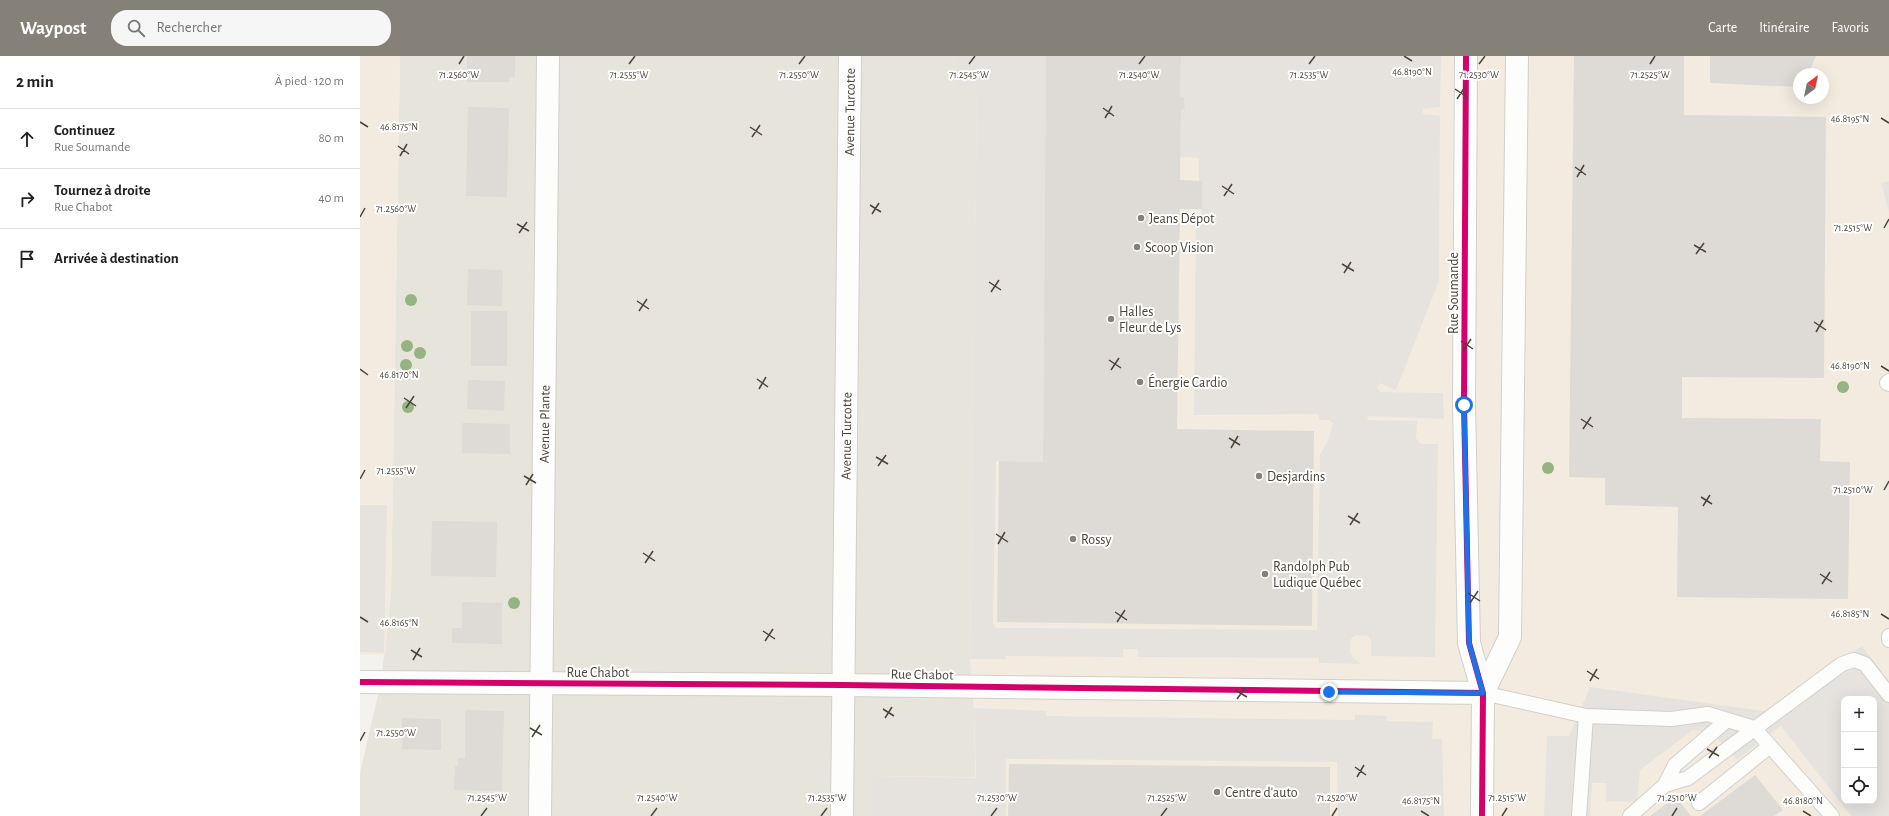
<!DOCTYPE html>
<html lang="fr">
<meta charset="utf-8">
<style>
body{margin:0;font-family:"Alegreya Sans",sans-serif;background:#f6f6f6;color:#222}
.controls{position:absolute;right:12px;bottom:12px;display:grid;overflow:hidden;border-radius:8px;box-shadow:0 4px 16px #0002}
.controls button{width:36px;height:36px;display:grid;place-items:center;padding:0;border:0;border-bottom:1px solid #e0e0e0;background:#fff;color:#222;font:20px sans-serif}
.compass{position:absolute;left:1433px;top:12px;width:36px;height:36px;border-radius:50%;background:#fff;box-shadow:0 4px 16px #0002;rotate:33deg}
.stop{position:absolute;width:12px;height:12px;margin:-9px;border:3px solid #1a73e8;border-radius:50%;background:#fff}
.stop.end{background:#1a73e8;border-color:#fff;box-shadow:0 1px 4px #0008}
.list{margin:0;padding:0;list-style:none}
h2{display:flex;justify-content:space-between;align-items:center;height:52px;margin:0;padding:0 16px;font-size:17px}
h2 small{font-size:13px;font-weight:400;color:#767676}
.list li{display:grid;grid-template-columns:26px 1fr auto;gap:12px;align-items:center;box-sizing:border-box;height:60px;padding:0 16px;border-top:1px solid #e0e0e0}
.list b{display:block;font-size:15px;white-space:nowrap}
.list p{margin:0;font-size:13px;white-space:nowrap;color:#767676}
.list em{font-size:13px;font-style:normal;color:#767676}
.icon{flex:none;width:22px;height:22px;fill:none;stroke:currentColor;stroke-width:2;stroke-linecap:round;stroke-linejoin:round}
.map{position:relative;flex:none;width:1529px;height:760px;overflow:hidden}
header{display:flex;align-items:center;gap:24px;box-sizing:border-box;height:56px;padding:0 20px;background:#868178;color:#fff}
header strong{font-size:19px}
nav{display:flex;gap:22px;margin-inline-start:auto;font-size:14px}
.search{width:280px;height:36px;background:#f6f6f6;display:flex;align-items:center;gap:10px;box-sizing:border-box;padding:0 14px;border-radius:16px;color:#767676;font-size:15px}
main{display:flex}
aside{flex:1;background:#fff}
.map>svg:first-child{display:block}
</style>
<header>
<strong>Waypost</strong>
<div class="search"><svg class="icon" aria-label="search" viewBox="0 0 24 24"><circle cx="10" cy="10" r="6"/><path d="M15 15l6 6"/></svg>Rechercher</div>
<nav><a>Carte</a><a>Itinéraire</a><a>Favoris</a></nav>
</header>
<main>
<aside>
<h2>2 min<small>À pied · 120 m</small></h2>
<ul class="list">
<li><svg class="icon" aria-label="ahead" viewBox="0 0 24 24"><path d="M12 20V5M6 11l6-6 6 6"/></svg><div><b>Continuez</b><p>Rue Soumande</p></div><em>80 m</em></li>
<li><svg class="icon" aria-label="right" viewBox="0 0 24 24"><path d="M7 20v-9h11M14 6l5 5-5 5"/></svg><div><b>Tournez à droite</b><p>Rue Chabot</p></div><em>40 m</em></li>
<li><svg class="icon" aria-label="arrive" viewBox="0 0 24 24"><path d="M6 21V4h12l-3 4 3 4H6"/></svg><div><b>Arrivée à destination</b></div></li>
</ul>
</aside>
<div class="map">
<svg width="1529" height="760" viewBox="0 0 1529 760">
<rect width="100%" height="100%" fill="#f4f2ee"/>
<path fill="#e7e4dc" d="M40,0H631L613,404L610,603L614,652L616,760H0V717L21,626L31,539Z"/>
<path fill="#f3ebdf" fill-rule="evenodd" d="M0,0H40L31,539L25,599H0Z
M621,0H1529V760H510L511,720L616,721L614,652L610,603L617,32ZM1439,18H1463V42H1439ZM1484,643H1514V745H1484Z"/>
<path fill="#e6e3df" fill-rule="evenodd" d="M597,0H686L683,406L636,405L633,567L636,572L957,574L960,399L969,382L973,367L969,364H959V358L834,359L836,163H841L842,125H839V102L820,101L821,53L825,54L824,41L820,40L821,0H1081L1080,51L1063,53V58L1080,60L1079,225L1036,334L1020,327L1017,331L1020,336L1083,337L1084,363L1008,360L1007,364L1057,365L1056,382L1061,388H1078L1075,601L1011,600V585L1008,580L996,579L991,583L990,595L993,602L1001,608L959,607V602L778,601V593H763V601L646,600V603H610L617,32H597Z
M1529,125V156L1521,127Z
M0,449H27L24,597L0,596Z
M1502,590L1529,625V760H1491L1421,670L1377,704L1353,677L1333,674L1280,714L1277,746L1246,745V727H1232L1230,760H1184L1187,680H1209L1230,631L1411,656ZM1484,643H1514V745H1484Z
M614,652L686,655V660L995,664V659H1006L1027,660V665L1073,666L1072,683H1082L1084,760H978L977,706L646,703V760H510L511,720L616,722Z"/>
<path fill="#dedbd6" d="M107,0H155V21H149V26H107Z
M686,0H821L820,40L824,41L825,54L821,53L820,124L842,125V153H820L817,373L954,375L952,570L637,566L639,405L683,406Z
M1214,0H1324V59L1466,61L1464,322L1322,321V362L1461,363L1460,405L1490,406L1488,543L1317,541L1318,451L1245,449V422L1209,421Z
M1350,0H1456L1448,18H1439V31L1350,27Z
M108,51L149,52L147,141L106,140Z
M108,213L143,214L142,250L107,249Z
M111,255H147V310H111Z
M108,324L145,325L144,355L107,353Z
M102,367L150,368V398L102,397Z
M72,465L137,466L136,521L71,520Z
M102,546L142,547V588L92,587V572H102Z
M105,654L144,655L142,735L94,734L95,710H98V702H105Z
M42,662L81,663V694L42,693Z
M649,708L970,711V760H648Z
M1395,719L1423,754L1414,760H1340Z
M1316,741L1331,760H1290Z"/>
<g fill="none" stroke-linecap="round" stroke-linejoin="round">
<g stroke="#d2d0cb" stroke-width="16">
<path id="service" d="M1529,325L1527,327L1529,328
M1529,580V584
M1123,637L1226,660
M1305,729L1315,709L1367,664
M1339,747L1410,690
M1219,760L1226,660L1311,663L1348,658L1394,672L1472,760
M1270,760L1305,729L1328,722L1482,608L1494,604L1505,608L1529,639"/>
</g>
<g stroke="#d2d0cb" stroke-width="24">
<g id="minor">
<path id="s1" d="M482,760L490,0"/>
</g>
</g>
<g stroke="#d2d0cb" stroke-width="24">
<g id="tertiary">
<path d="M1106,0L1104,349L1109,587L1123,637L1122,760"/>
<path d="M0,626L484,629L1123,637"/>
<path d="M1123,637L1150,581L1157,0"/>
<path id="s2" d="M180,760L188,0"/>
</g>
</g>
<use href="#service" stroke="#fdfdfc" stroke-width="14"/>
<use href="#minor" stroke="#fdfdfc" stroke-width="22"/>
<use href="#tertiary" stroke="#fdfdfc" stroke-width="22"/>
<g stroke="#fff" stroke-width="8">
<path id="cycleway" d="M1106,0L1104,349L1109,587L1123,637L1122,760
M0,626L484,629L1123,637"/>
</g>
<use href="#cycleway" stroke="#d6006c" stroke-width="6"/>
</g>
<g fill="#96b382">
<circle cx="51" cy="244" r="6"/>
<circle cx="47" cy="290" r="6"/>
<circle cx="60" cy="297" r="6"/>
<circle cx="46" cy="309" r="6"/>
<circle cx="1483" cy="331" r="6"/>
<circle cx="48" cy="351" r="6"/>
<circle cx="1188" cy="412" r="6"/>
<circle cx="154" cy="547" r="6"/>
</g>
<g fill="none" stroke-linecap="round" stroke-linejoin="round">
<path stroke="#1a73e8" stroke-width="5" d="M969,636L1123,637L1109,587L1104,349"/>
</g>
<path fill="none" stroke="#4b4439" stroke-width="1.5" d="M1044,0L1052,5M99,8L104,0M269,8L275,0M439,8L445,0M609,8L615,0M779,8L785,0M949,8L955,0M1119,8L1125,0M1290,8L1295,0M1095,33L1107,41M1097,43L1105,31M743,52L754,60M745,62L752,50M1521,62L1529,67M0,66L8,71M390,71L402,79M392,81L400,69M38,90L49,98M40,100L47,88M1215,111L1226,119M1217,121L1224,109M862,130L874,138M864,140L872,128M510,149L521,156M512,158L519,147M0,161L5,152M157,168L169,175M1524,172L1529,163M159,177L167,166M1334,189L1346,196M1336,198L1344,187M982,208L994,215M984,217L991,206M629,226L641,234M631,236L639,224M277,245L289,253M279,255L287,243M1454,266L1466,274M1456,276L1463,264M1101,285L1113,293M1103,295L1111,283M749,304L761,312M1521,310L1529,315M0,313L8,319M751,314L759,302M397,323L408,331M399,333L406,321M44,342L56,350M46,352L54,340M1221,363L1233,371M1223,373L1231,361M869,382L880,389M871,392L878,380M516,401L528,408M518,410L526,399M164,420L176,427M0,423L5,414M166,429L173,418M1524,434L1529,425M1341,441L1352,448M1343,450L1350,439M988,460L1000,467M990,469L998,457M636,478L648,486M638,488L645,476M283,497L295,505M285,507L293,495M1460,518L1472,526M1462,528L1470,516M1108,537L1120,545M1110,547L1118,535M755,556L767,564M1521,558L1529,563M0,561L8,566M757,566L765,554M403,575L415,583M405,585L413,573M51,594L62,601M53,604L60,592M1227,615L1239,623M1230,625L1237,613M875,634L887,641M877,643L885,632M523,653L534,660M525,662L532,651M170,672L182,679M172,681L180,669M0,685L5,676M1347,693L1359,700M1349,702L1357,691M995,711L1006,719M997,721L1004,709M1061,755L1069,760M1443,755L1451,760M121,760L127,752M291,760L297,752M461,760L467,752M631,760L637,752M801,760L807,752M972,760L977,752M1142,760L1147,752M1312,760L1317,752"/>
<g fill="#868178" stroke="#fff" stroke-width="1.5">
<circle cx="781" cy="162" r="4"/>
<circle cx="777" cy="191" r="4"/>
<circle cx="751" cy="263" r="4"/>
<circle cx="780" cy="326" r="4"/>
<circle cx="899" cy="420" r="4"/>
<circle cx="713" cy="483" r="4"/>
<circle cx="905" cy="518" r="4"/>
<circle cx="857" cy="736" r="4"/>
</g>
<g text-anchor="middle" stroke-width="4" stroke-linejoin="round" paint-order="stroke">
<g font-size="14" fill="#4b4439" stroke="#fff">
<text dy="5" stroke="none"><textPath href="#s1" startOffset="704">Avenue Turcotte</textPath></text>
<text transform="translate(1093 237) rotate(-90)" y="5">Rue Soumande</text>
<text dy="5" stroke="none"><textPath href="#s2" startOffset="392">Avenue Plante</textPath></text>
<text dy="5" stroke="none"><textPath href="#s1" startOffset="380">Avenue Turcotte</textPath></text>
<text x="238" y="621">Rue Chabot</text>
<text transform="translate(562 618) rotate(1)" y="5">Rue Chabot</text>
</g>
<g font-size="14" fill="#4b4439" stroke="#fff" text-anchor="start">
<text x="789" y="167">Jeans Dépot</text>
<text x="785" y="196">Scoop Vision</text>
<text x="759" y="260">Halles<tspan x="759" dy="16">Fleur de Lys</tspan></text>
<text x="788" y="331">Énergie Cardio</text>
<text x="907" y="425">Desjardins</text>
<text x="721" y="488">Rossy</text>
<text x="913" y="515">Randolph Pub<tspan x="913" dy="16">Ludique Québec</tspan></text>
<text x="865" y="741">Centre d'auto</text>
</g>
</g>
<g font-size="10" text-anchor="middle" fill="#4b4439" stroke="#fff" stroke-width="4" stroke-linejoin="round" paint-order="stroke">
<text x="1052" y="19">46.8190°N</text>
<text x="99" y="22">71.2560°W</text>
<text x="269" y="22">71.2555°W</text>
<text x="439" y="22">71.2550°W</text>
<text x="609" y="22">71.2545°W</text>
<text x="779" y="22">71.2540°W</text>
<text x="949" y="22">71.2535°W</text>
<text x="1119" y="22">71.2530°W</text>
<text x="1290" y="22">71.2525°W</text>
<text x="1490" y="66">46.8195°N</text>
<text x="39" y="74">46.8175°N</text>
<text x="36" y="156">71.2560°W</text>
<text x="1493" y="175">71.2515°W</text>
<text x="1490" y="313">46.8190°N</text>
<text x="39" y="322">46.8170°N</text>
<text x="36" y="418">71.2555°W</text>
<text x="1493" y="437">71.2510°W</text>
<text x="1490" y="561">46.8185°N</text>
<text x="39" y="570">46.8165°N</text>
<text x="36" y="680">71.2550°W</text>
<text x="127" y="745">71.2545°W</text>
<text x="297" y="745">71.2540°W</text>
<text x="467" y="745">71.2535°W</text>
<text x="637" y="745">71.2530°W</text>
<text x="807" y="745">71.2525°W</text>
<text x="977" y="745">71.2520°W</text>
<text x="1147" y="745">71.2515°W</text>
<text x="1317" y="745">71.2510°W</text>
<text x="1061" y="748">46.8175°N</text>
<text x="1443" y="748">46.8180°N</text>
</g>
</svg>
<div class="controls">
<button>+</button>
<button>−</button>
<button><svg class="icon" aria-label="locate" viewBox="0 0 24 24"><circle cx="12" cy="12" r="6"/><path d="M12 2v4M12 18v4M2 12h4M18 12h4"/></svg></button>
</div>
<svg class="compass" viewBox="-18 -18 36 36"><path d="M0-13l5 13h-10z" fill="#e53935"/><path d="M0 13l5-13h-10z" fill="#767676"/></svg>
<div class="stop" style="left:1104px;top:349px"></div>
<div class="stop end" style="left:969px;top:636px"></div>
</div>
</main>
